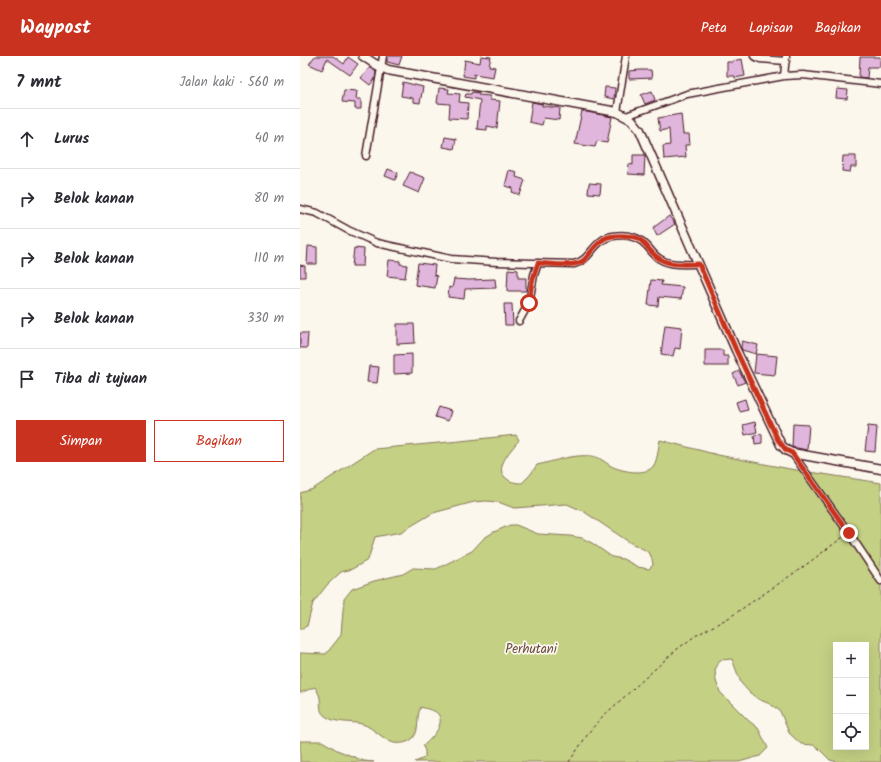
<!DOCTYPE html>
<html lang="id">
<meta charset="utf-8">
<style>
body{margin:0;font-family:Kalam,sans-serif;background:#f2f2f3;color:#2b2b33}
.controls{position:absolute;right:12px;bottom:12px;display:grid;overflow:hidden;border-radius:0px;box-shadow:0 4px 16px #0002}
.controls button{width:36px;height:36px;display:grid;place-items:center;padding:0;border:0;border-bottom:1px solid #e1e1e2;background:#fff;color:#2b2b33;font:20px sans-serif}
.stop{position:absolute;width:12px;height:12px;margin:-9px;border:3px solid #c8321e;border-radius:50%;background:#fff}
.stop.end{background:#c8321e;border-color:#fff;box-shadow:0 1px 4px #0008}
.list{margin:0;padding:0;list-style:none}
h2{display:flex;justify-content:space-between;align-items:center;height:52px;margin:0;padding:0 16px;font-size:17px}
h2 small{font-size:13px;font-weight:400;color:#7c7c81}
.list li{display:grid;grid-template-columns:26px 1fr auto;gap:12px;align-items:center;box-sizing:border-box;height:60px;padding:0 16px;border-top:1px solid #e1e1e2}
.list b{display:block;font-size:15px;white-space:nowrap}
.list em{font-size:13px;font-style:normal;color:#7c7c81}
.actions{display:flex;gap:8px;padding:12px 16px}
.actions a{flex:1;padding:9px 0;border:1px solid #c8321e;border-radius:0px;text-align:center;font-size:14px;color:#c8321e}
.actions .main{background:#c8321e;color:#fff}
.icon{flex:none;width:22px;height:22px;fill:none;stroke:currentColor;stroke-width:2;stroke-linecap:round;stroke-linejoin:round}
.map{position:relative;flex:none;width:581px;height:706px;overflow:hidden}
header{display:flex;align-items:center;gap:24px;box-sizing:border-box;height:56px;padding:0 20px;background:#c8321e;color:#fff}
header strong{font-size:19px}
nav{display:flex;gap:22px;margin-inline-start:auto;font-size:14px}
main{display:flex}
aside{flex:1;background:#fff}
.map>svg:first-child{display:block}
</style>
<header>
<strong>Waypost</strong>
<nav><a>Peta</a><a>Lapisan</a><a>Bagikan</a></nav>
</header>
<main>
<aside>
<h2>7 mnt<small>Jalan kaki · 560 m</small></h2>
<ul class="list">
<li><svg class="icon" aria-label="ahead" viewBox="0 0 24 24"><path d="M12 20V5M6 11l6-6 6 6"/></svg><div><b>Lurus</b></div><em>40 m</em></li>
<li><svg class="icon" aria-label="right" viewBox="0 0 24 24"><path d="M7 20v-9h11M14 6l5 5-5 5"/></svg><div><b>Belok kanan</b></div><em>80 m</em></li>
<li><svg class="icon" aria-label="right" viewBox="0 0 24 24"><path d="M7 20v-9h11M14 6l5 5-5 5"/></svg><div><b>Belok kanan</b></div><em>110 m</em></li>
<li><svg class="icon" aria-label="right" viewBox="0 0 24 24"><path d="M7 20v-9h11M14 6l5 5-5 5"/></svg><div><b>Belok kanan</b></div><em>330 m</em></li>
<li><svg class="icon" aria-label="arrive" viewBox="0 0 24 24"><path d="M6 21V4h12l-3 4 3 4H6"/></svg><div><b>Tiba di tujuan</b></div></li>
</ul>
<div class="actions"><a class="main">Simpan</a><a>Bagikan</a></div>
</aside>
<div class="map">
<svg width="581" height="706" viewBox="0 0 581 706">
<rect width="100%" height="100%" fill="#fbf7ec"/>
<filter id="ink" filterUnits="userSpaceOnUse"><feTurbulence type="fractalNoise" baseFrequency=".025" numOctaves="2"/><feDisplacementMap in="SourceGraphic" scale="8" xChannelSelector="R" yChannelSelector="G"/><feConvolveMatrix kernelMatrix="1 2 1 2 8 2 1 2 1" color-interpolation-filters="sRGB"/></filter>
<g filter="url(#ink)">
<path fill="#c4d084" stroke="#877858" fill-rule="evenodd" d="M216,379L219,384C213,392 195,410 204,420C209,426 215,427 222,427L230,419L237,409C255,405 273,398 292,400C299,401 305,406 311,410C321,415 347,421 354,409C358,402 358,392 360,384L418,399L490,413L581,427V706H538L530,704L518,692L513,689L501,688L489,677L480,655L470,648L458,643L449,636L441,627L432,603L420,604L415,614L416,625L420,636L449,665L458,672L468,692L460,700L439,706H115L120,704L125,701V695L123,690C130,684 146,669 138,658C135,654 126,653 121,651C115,661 121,675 112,683C108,687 99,688 94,687C83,684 73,671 62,668C50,665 34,668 24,659C19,655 21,648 20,642C19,638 17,634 15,631L0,637V597L26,598L38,583L41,578L44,543L52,533L74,525L103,518L113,512L136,513L172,495L184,482L194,476L210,469H216L238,478L270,480L282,482L292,487L312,501L323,503L338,511L349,513L353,509L352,503L350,498L345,494L329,486L283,455L267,448L214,452L198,446L186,445L174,446L133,457L101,476L75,481L68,504L52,513L41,516L27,529L13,547L7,570L0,573V437L13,433L74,393L160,385ZM536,589H566V691H536Z
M0,685H22L37,694L64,705L74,706H0Z"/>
<path fill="#e1b6dd" stroke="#4a1f2b" d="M15,0H33L44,8L48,1L58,8L50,19L27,3L22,14L9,8Z
M87,0H102L99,9L87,6Z
M181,0L191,1L189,10L195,11L193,21L174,18V22L163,20L165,4L180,7Z
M560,1H580V11H568L567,22L559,21Z
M442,3L445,20L435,22V20H427V6H433L432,5Z
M70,11L76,16L75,23L70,29L61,22Z
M340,14H351L352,22L329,23V15Z
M103,26L123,31L120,47L113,46V42L101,40Z
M305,31L315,32L314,43L304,41Z
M139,32L149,33L148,37L160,38L159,46L168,47L167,63L149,62L150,48L137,47Z
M537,33L548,34L547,43L536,42Z
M44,34L57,35L56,43H61V53H55V47L42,46Z
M352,35L355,44L345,48L341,39Z
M172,36L179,37L178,39L190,40V44L200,45L197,72L187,70V74L177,73L180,44L165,41L166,38H171Z
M232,46L242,48V50L260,52L259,64L244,62L242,69L229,66Z
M282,55L312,61L307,87L297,85L295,91L275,88Z
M381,58L383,78H389L390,89H385L386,101L364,103L363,90L370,89L369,73L360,75L358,62Z
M145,81L156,83L154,93L143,91Z
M333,99H345L344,119L328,118L329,108L333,109Z
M543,100H556V111H551L550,116L542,115Z
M88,113L98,117L95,124L85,120Z
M209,114L217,116L216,121L225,124L220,139L212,136L213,132L205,130Z
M110,116L125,122L119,137L103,130Z
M289,127L301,128L300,138L288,137Z
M369,160L375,168L357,180L353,172Z
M8,190L17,191V208H7Z
M54,192L64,193L63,210H52Z
M89,204L100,205V208L107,209L105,222L87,220Z
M118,207L135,209L134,219L137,220L135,232L115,229Z
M0,209L5,210V221H0Z
M208,213L218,214V222H226V235H207Z
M154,223L169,224L195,223L196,232L165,233L164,243L148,241L149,231L152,232Z
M351,224L362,225L361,229L383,231L381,243L359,241L358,250L348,249Z
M204,248H212L213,269H205Z
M97,268H114L115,287L97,288Z
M365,269L382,271L380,293L375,292L373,300L361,298Z
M0,277H8L7,292H0Z
M442,285L458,289L456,298L442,294L441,291Z
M405,294H423V300H428V310H405Z
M112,298V317L94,318V299Z
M456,298L477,300L475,319L454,317Z
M69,310L79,311L77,327L67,326Z
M439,315L445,326L438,329L433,318Z
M445,343L448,353L439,355L436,346Z
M139,351L151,355L148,365L135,361Z
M455,366L457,376L445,379L443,369Z
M493,368L509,369L507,394L492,391Z
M568,370L577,371L575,396L565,395Z
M462,378V387L455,388L454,379Z"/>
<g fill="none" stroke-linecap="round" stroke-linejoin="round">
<g stroke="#4a1f2b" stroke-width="9">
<path id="minor" d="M454,0L460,3L486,5
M484,20L486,0
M317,56L326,0
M326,60L387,38L484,20L503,19L581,28
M66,100L83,0
M0,153L17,157L48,174L77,187L151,203L197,206L274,208C292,204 293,183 313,180C325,178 338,180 347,190C351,194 354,200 360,203C371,210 387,208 399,208
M219,265L229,247L234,219L238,207
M492,397L549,477L581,525"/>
</g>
<g stroke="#4a1f2b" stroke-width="11">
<path id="tertiary" d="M63,0L75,8L88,14L317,56L332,64L340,74L436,294L481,389L486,394L492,397L581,413"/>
</g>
<path stroke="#4a1f2b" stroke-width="1" stroke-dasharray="3 3" stroke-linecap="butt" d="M269,706L290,675L301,662L376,594L395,580L430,561L503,511L543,481"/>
<use href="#minor" stroke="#fbf7ec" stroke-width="6"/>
<use href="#tertiary" stroke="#fbf7ec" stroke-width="8"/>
</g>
</g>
<g fill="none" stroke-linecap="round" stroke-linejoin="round" filter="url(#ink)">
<path stroke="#c8321e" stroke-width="5" d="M229,247L232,226L238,207C249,208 272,211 281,206C285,204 287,201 290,197C302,182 305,179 326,180C346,180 346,195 360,203C371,210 387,208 399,208L436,294L478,384L486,394L492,397L549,477"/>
</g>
<g text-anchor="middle" stroke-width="3.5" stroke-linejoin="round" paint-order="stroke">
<g font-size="13" fill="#684b41" stroke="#fbf7ec">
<text x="231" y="597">Perhutani</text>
</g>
</g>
</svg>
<div class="controls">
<button>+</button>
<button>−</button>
<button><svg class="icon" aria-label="locate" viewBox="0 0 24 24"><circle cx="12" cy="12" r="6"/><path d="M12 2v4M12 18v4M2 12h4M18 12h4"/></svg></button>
</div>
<div class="stop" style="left:229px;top:247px"></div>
<div class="stop end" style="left:549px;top:477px"></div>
</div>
</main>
